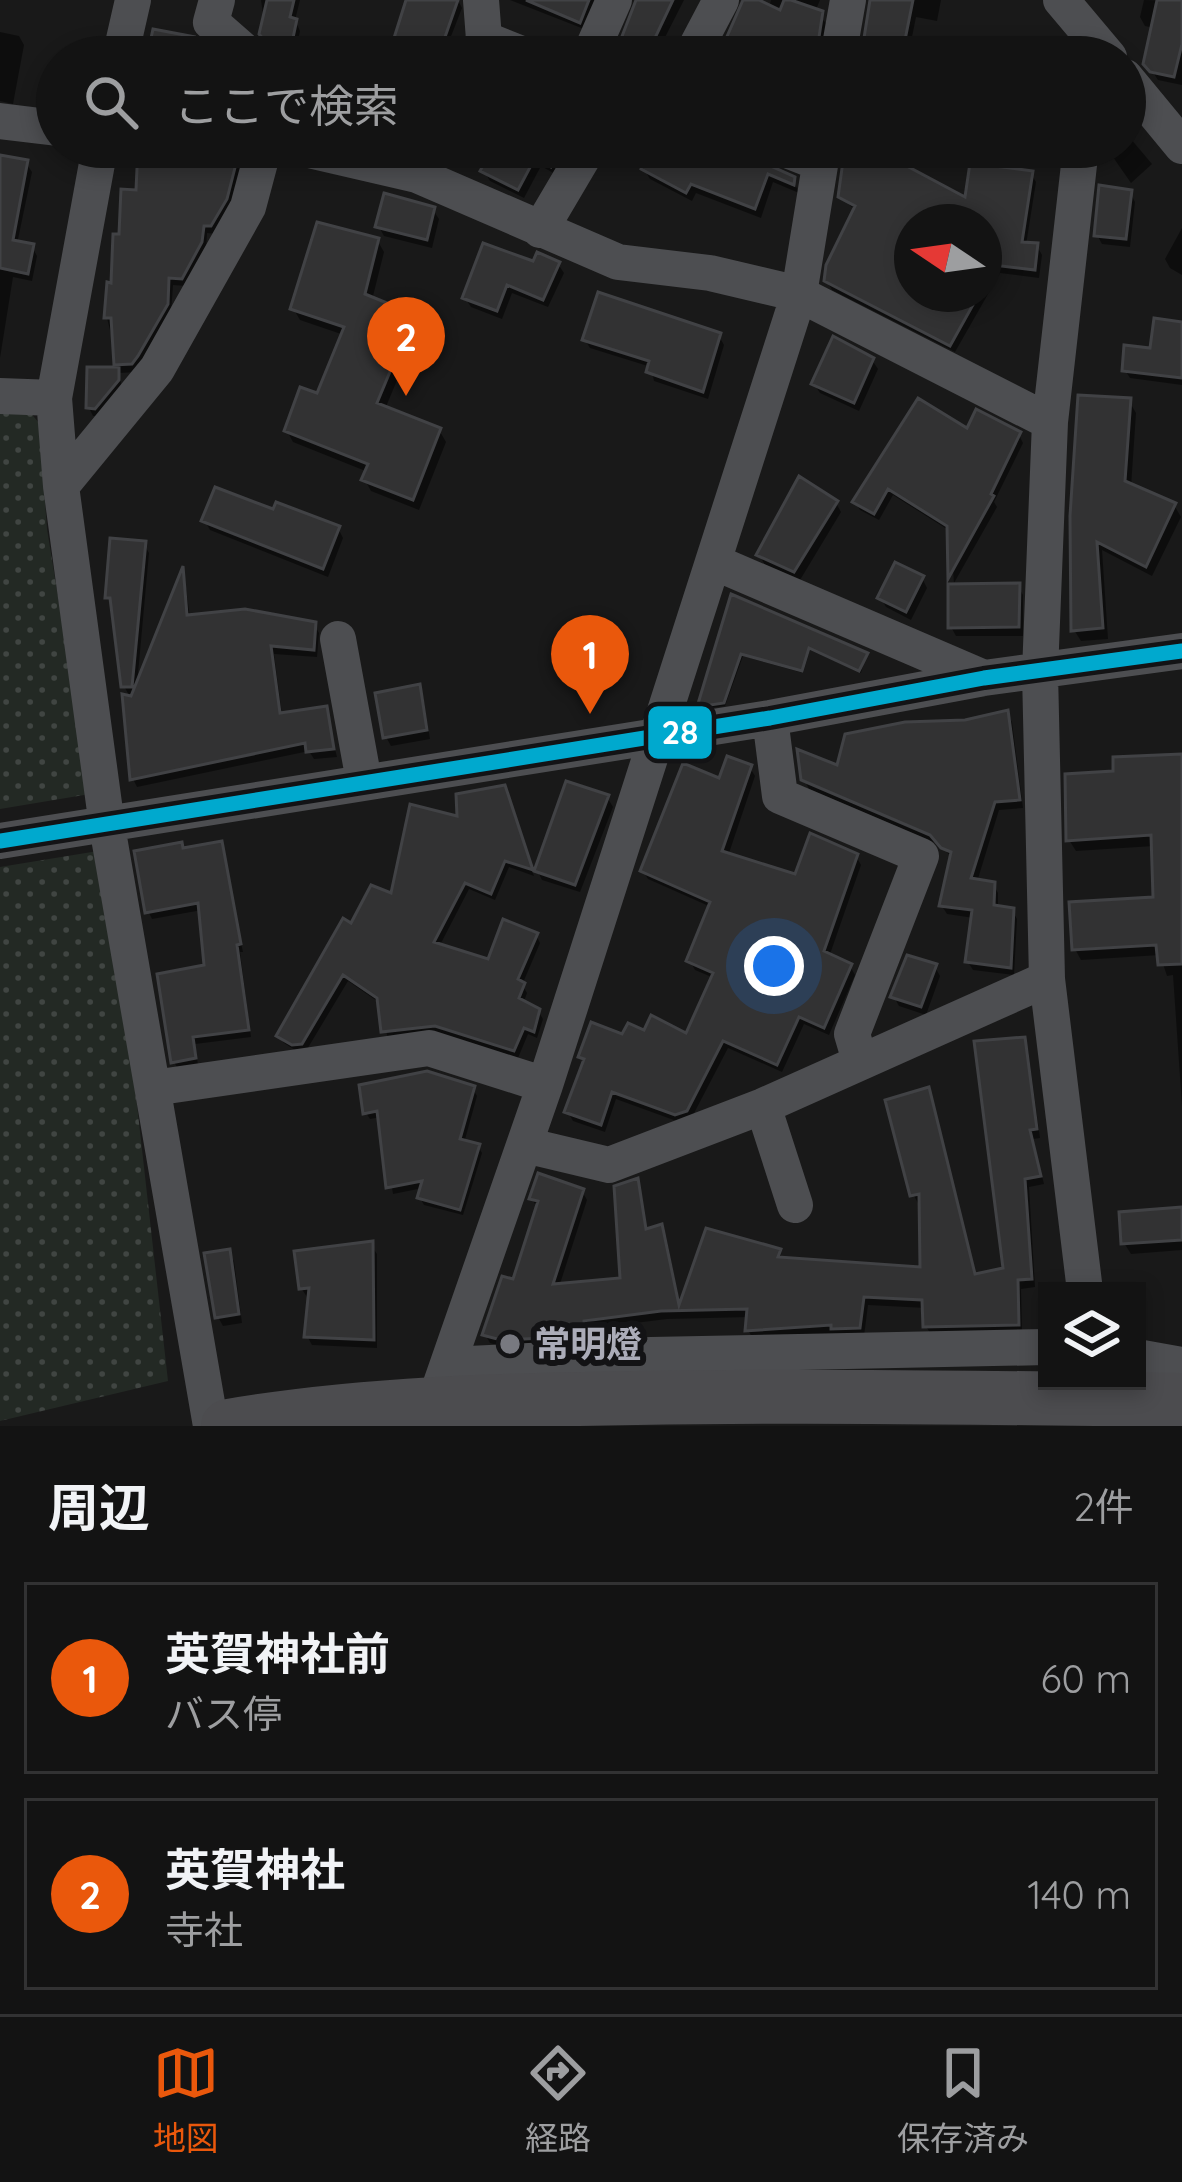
<!DOCTYPE html>
<html lang="ja">
<meta charset="utf-8">
<style>
body{margin:0;font-family:Quicksand,"Noto Sans JP",sans-serif;background:#202021;color:#f1f3f6}
.controls{position:absolute;right:36px;bottom:36px;display:grid;overflow:hidden;border-radius:0px;box-shadow:0 6px 18px #0003}
.controls button{width:108px;height:108px;display:grid;place-items:center;padding:0;border:0;border-bottom:3px solid #323233;background:#131313;color:#f1f3f6;font:60px sans-serif}
.compass{position:absolute;left:894px;top:204px;width:108px;height:108px;border-radius:50%;background:#131313;box-shadow:0 6px 18px #0003;rotate:283deg}
.you{position:absolute;left:774px;top:966px;width:42px;height:42px;margin:-30px;border:9px solid #fff;border-radius:50%;background:#1a73e8;box-shadow:0 0 0 18px #1a73e833}
.badge{display:grid;place-items:center;width:78px;height:78px;border-radius:50%;background:#ea580c;color:#fff;font-size:39px;font-weight:700}
.pin{position:absolute;translate:-50% -99px;filter:drop-shadow(0 3px 6px #0008)}
.pin::after{content:'';position:absolute;top:63px;width:42px;height:36px;background:inherit;clip-path:polygon(0 0,100% 0,50% 100%)}
.list{margin:0;padding:0;list-style:none}
h2{display:flex;justify-content:space-between;align-items:center;height:156px;margin:0;padding:0 48px;font-size:51px}
h2 small{font-size:39px;font-weight:400;color:#9d9ea0}
.list li{display:grid;grid-template-columns:78px 1fr auto;gap:36px;align-items:center;box-sizing:border-box;height:192px;margin:0 24px 24px;padding:0 24px;border:3px solid #323233;border-radius:0px}
.list b{display:block;font-size:45px;white-space:nowrap}
.list p{margin:0;font-size:39px;white-space:nowrap;color:#9d9ea0}
.list em{font-size:39px;font-style:normal;color:#9d9ea0}
.icon{flex:none;width:66px;height:66px;fill:none;stroke:currentColor;stroke-width:2;stroke-linecap:round;stroke-linejoin:round}
.map{position:relative;flex:none;width:1182px;height:1426px;overflow:hidden}
.search{position:absolute;background:#131313;box-shadow:0 6px 18px #0003;left:36px;right:36px;top:36px;height:132px;display:flex;align-items:center;gap:30px;box-sizing:border-box;padding:0 42px;border-radius:66px;color:#9d9ea0;font-size:45px}
.sheet{height:588px;background:#131313}
nav{display:flex;justify-content:space-around;align-items:center;box-sizing:border-box;height:168px;border-top:3px solid #323233;background:#131313;font-size:33px;color:#9d9ea0}
nav a{display:grid;justify-items:center;gap:6px}
nav .on{color:#ea580c}
.map>svg:first-child{display:block}
</style>
<div class="map">
<svg width="1182" height="1426" viewBox="0 0 1182 1426">
<defs>
<pattern id="park-dots" width="8" height="8" patternUnits="userSpaceOnUse" patternTransform="scale(3)"><rect width="8" height="8" fill="#232924"/><path d="M2 2h.1M6 6h.1" fill="none" stroke="#404542" stroke-width="1.8" stroke-linecap="round"/></pattern>
</defs>
<rect width="100%" height="100%" fill="#191919"/>
<path fill="url(#park-dots)" d="M0,410L29,411L39,423L47,529L90,794L0,809Z
M98,851L136,1096L168,1381L0,1421V867Z"/>
<path fill="#0007" fill-rule="evenodd" d="M261,0H300L295,20L300,31L295,57H276L267,43Z
M409,0H458L462,8L443,57H392Z
M510,0H599L584,29Z
M639,0H684L655,57H617Z
M747,0L769,8L771,0H820L815,12L827,24L821,57H721Z
M871,0H941L937,21L916,17L908,57H864Z
M1144,0L1182,1V85L1158,80L1147,63L1154,28L1145,26L1140,17Z
M0,32L19,36L24,45L13,104L0,101Z
M1125,132L1152,164L1131,183L1106,147H1125Z
M140,147H246L230,208L216,234L207,233L206,252L186,286L173,285L171,314L137,372L119,373L122,389L100,416H93L89,408L90,370H120L107,318L122,237L139,193Z
M496,147H576L557,175L541,166L524,198L490,181L484,171Z
M639,147H766L762,151L761,165L793,180L799,193L773,182L761,218L696,193L692,201L650,179L644,169L650,151Z
M848,147H865L968,201L1031,174L1036,182L1026,245L1037,246L1042,255L1039,278L1000,273L955,352L832,290L827,281L856,211L841,197ZM912,222H984V294H912Z
M0,158L26,163L32,172L17,244L32,247L37,256L32,281L13,277L0,358Z
M1130,192L1135,202L1130,247L1102,244L1097,235Z
M433,210L439,219L432,248L384,236L379,227Z
M1182,228V275L1170,268L1165,259Z
M377,240L384,252L372,300L412,317L419,328L385,409L439,430L446,442L419,510L371,491L365,480L368,472L293,442L287,431L318,397L344,335L300,320L293,308Z
M558,264L564,273L548,307L512,293L502,319L471,307L465,298Z
M1182,325V385L1130,378L1125,370Z
M719,336L724,345L708,399L654,381L651,367L590,348L585,340Z
M872,360L878,369L859,411L820,393L814,384Z
M1129,401L1136,413L1131,487L1174,505L1181,517L1152,576L1102,550L1108,639L1081,641L1074,630Z
M968,433L1019,435L1023,443L994,502L997,507L954,583L950,531L893,495L879,520L860,510L855,502Z
M836,503L841,512L800,580L765,565L759,555Z
M275,513L338,528L343,538L328,577L210,530L205,521Z
M144,544L149,553L137,685L184,573L190,618L314,624L319,633L317,657L274,654L282,715L325,709L337,757L314,759L309,751L137,787L133,779L131,699L124,686L114,607L108,597Z
M922,578L927,588L911,620L886,607L881,598Z
M1018,586L1023,595V636H956L951,627Z
M733,598L866,655L861,673L810,650L803,673L743,656L725,706L702,709Z
M418,687L423,696L430,739L391,746L386,737Z
M1007,713L1012,722L1023,808L999,810L977,882L993,884L998,893V908L1012,910L1017,919L1014,975L973,970L968,962L974,918L947,914L942,906L953,858L938,844L809,789L804,779L966,723Z
M1182,755V1106L1173,975L1167,976L1160,955L1081,960L1075,949L1156,899L1154,846L1076,851L1069,840L1116,774Z
M750,768L755,776L728,856L796,878L856,856L861,865L829,957L850,966L855,975L829,1035L804,1024L782,1072L728,1048L691,1119L682,1123L616,1099L605,1132L573,1121L568,1112L585,1063L581,1056L624,1038L645,1034L687,1038L714,978L695,970L690,961L711,907L648,879L643,871L720,782Z
M508,797L534,876L509,867L495,900L469,889L439,947L490,963L536,935L540,943L522,985L527,993L523,1004L538,1011L543,1019L537,1038L528,1034L518,1058L388,1039L380,1003L348,981L306,1051L298,1052L284,1043L279,1036L352,927L394,897L460,820Z
M607,797L613,807L580,892L542,880L537,870Z
M220,844L243,952H240L251,1037L195,1044L198,1065L178,1069L174,1062L207,967L202,910L152,919L148,911L184,851Z
M935,967L940,976L926,1015L899,1006L894,997Z
M1023,1040L1028,1049L1040,1138L1033,1139L1044,1184L1029,1187L1035,1287L1021,1289L1022,1333L931,1335L926,1326V1308L868,1305L864,1336L753,1339L748,1330L750,1317L667,1319L587,1329L588,1344L507,1348L490,1343L485,1334L514,1283L538,1209L532,1199L582,1191L587,1200L559,1287L623,1281L636,1182L648,1232L661,1228L666,1236L681,1309L779,1252L784,1261L923,1270L922,1203H918L913,1194L927,1090L976,1276L1006,1271Z
M473,1089L477,1096L464,1143L478,1146L482,1153L463,1215L424,1205L420,1198L423,1188L393,1194L381,1117L370,1119L366,1113Z
M1182,1210V1250L1131,1254L1124,1243Z
M371,1245L377,1254V1348L312,1345L307,1336L311,1297H307L301,1288Z
M228,1252L234,1261L242,1323L223,1326L218,1317Z"/>
<path fill="#323233" stroke="#414245" stroke-width="3" d="M267,0H294L290,17L297,19L290,52L271,48L259,34Z
M406,0H458L438,57H388Z
M526,0H589L580,23Z
M636,0H673L646,57H614Z
M743,0H759L780,10L784,0H791L823,11L816,57H718Z
M870,0H913L904,45L878,40L874,57H861Z
M1157,0H1182V44L1174,77L1150,72L1143,64Z
M153,29L195,37L217,57H147Z
M138,147L239,152L227,199L211,226H204L202,242L182,279L169,278L168,304L138,356L132,364L114,365L111,318H104L107,282L111,283L113,234H119L121,189L136,190Z
M493,147H563L551,167L535,158L518,190L480,171Z
M648,147H757L762,162L795,177L794,185L768,174L755,209L691,184L686,193L641,169Z
M845,147H894L890,157L965,197L970,163L1033,171L1022,242L1038,243L1035,270L984,264V222H912V294H979L950,346L824,281L826,265L855,206L838,197Z
M0,155L28,160L13,240L34,244L28,274L0,268Z
M1099,185L1132,190L1126,239L1094,236Z
M384,193L435,207L427,240L375,227Z
M317,222L379,238L365,294L414,314L377,403L441,428L413,500L361,480L368,464L284,431L300,387L317,393L344,327L290,309Z
M483,243L533,261L537,252L560,262L543,300L507,285L497,311L462,298Z
M598,292L721,333L703,392L646,372L649,361L582,340Z
M1154,318L1182,322V378L1122,371L1124,345L1150,348Z
M833,336L874,358L854,403L811,384Z
M87,367H119V380L95,409L86,408Z
M1078,395L1131,398L1125,481L1176,503L1146,567L1097,542L1103,628L1071,631L1070,516Z
M918,398L967,428L976,409L1021,432L991,494L994,496L948,579L947,526L888,489L874,514L852,502Z
M799,476L838,501L794,572L756,555Z
M215,487L273,509L276,502L340,526L323,569L201,521Z
M110,538L146,541L132,687H121L110,598H105Z
M895,562L924,576L906,612L877,598Z
M183,566L187,615L245,609L316,622L314,650L271,646L280,713L327,706L334,749L306,752L305,743L130,780L122,694L131,696Z
M1020,583L1019,627L948,628V584Z
M731,594L868,653L859,671L809,648L802,671L741,654L724,703L697,707Z
M420,684L427,730L383,738L375,693Z
M1008,710L1020,800L995,802L971,878L995,882L994,905L1014,908L1011,968L965,962L972,910L939,906L951,852L941,848L930,835L801,780L797,749L837,765L845,734L905,722L965,720Z
M1182,754V964L1158,965L1156,945L1072,950L1069,902L1153,897L1151,835L1066,841L1065,774L1113,771V757Z
M727,756L752,765L722,851L795,874L810,833L858,854L824,951L852,964L824,1028L799,1017L777,1065L723,1041L687,1111L675,1115L612,1092L601,1125L564,1112L584,1059L578,1057L591,1022L622,1034L628,1023L644,1030L651,1015L686,1033L713,973L686,961L710,902L640,871L683,763L719,778Z
M566,781L609,795L575,885L534,871Z
M505,785L533,870L505,861L491,894L465,883L434,942L488,959L503,919L538,933L518,979L525,983L519,998L540,1009L534,1032L524,1028L514,1051L435,1026L381,1032L377,998L343,975L302,1044L292,1045L276,1036L343,918L351,923L371,885L391,893L410,804L457,816L456,794Z
M222,841L241,944L237,945L249,1030L193,1037L196,1058L171,1063L157,974L204,965L198,903L145,913L134,851L182,842L183,848Z
M907,955L937,964L921,1007L890,997Z
M1025,1037L1037,1129L1030,1130L1041,1176L1025,1179L1032,1279L1018,1280L1019,1325L923,1327L922,1300L864,1297L860,1328L831,1329V1325L745,1331L747,1309L661,1311L584,1321L585,1336L501,1340L482,1335L502,1276L513,1279L538,1201L529,1199L538,1173L584,1189L553,1284L620,1278L614,1186L638,1178L646,1229L662,1224L679,1305L706,1228L781,1249L778,1257L920,1267L919,1194L910,1196L885,1100L929,1087L975,1274L1003,1268L974,1041Z
M427,1071L475,1086L460,1139L480,1144L460,1210L417,1198L422,1181L386,1188L377,1111L363,1114L359,1085Z
M1182,1207V1240L1121,1244L1119,1212Z
M373,1241L374,1340L304,1337L309,1288L299,1289L294,1251Z
M230,1249L239,1314L215,1318L204,1253Z"/>
<g fill="none" stroke-linecap="round" stroke-linejoin="round">
<path stroke="#4d4e51" stroke-width="36" d="M217,0L211,22L251,57
M1061,0L1109,57
M484,39L529,57
M120,57L133,0
M475,57L484,39L481,0
M589,57L614,0
M691,57L721,0
M838,57L848,0
M1125,77L1182,146
M0,121L57,128
M100,147L54,398L61,486L107,826L211,1426
M296,147L417,175L618,262L710,273L799,294L1050,422
M779,147L820,163
M1081,147L1050,422L1040,672L1047,979L1085,1291
M540,230L589,147
M0,396L54,398
M61,486L157,369L248,207L264,147
M714,562L984,678
M338,639L364,781
M770,718L780,796L921,856L852,1034L860,1061
M0,841L770,718L984,678L1182,651
M153,1088L429,1048L545,1085
M763,1106L795,1205
M525,1145L609,1165L763,1106L1047,979
M1137,1357L1182,1365
M448,1365L651,1355L1047,1347
M435,1401L545,1085L799,294L823,147"/>
<path stroke="#4c4c4f" stroke-width="54" d="M228,1426C364,1403 499,1400 636,1398C818,1395 1000,1398 1182,1400"/>
<g stroke="#131315" stroke-width="24">
<path id="bus-1" d="M0,841L770,718L984,678L1182,651"/>
</g>
<use href="#bus-1" stroke="#00a9ce" stroke-width="15"/>
</g>
<circle fill="#787980" stroke="#131315" stroke-width="4.5" cx="510" cy="1344" r="12"/>
<g text-anchor="middle" stroke-width="12" stroke-linejoin="round" paint-order="stroke">
<g font-size="36" font-weight="bold" fill="#abacb8" stroke="#131315" text-anchor="start">
<text x="534" y="1357">常明燈</text>
</g>
</g>
<rect stroke="#131315" stroke-width="4.5" x="646" y="704" width="68" height="57" rx="12" fill="#00a9ce"/>
<g font-size="33" text-anchor="middle" font-weight="bold" fill="#fff">
<text x="680" y="744">28</text>
</g>
</svg>
<div class="controls">
<button><svg class="icon" aria-label="layers" viewBox="0 0 24 24"><path d="M12 4l9 5-9 5-9-5zM3 14l9 5 9-5"/></svg></button>
</div>
<svg class="compass" viewBox="-18 -18 36 36"><path d="M0-13l5 13h-10z" fill="#e53935"/><path d="M0 13l5-13h-10z" fill="#9d9ea0"/></svg>
<div class="you"></div>
<div class="pin badge" style="left:590px;top:714px">1</div>
<div class="pin badge" style="left:406px;top:396px">2</div>
<div class="search"><svg class="icon" aria-label="search" viewBox="0 0 24 24"><circle cx="10" cy="10" r="6"/><path d="M15 15l6 6"/></svg>ここで検索</div>
</div>
<section class="sheet">
<h2>周辺<small>2件</small></h2>
<ul class="list">
<li><span class="badge">1</span><div><b>英賀神社前</b><p>バス停</p></div><em>60 m</em></li>
<li><span class="badge">2</span><div><b>英賀神社</b><p>寺社</p></div><em>140 m</em></li>
</ul>
</section>
<nav>
<a class="on"><svg class="icon" aria-label="map" viewBox="0 0 24 24"><path d="M3 6l6-2 6 2 6-2v14l-6 2-6-2-6 2zM9 4v14M15 6v14"/></svg>地図</a>
<a><svg class="icon" aria-label="directions" viewBox="0 0 24 24"><path d="M12 3l9 9-9 9-9-9zM9 14v-3h6M13 9l2 2-2 2"/></svg>経路</a>
<a><svg class="icon" aria-label="saved" viewBox="0 0 24 24"><path d="M7 4h10v16l-5-4-5 4z"/></svg>保存済み</a>
</nav>
